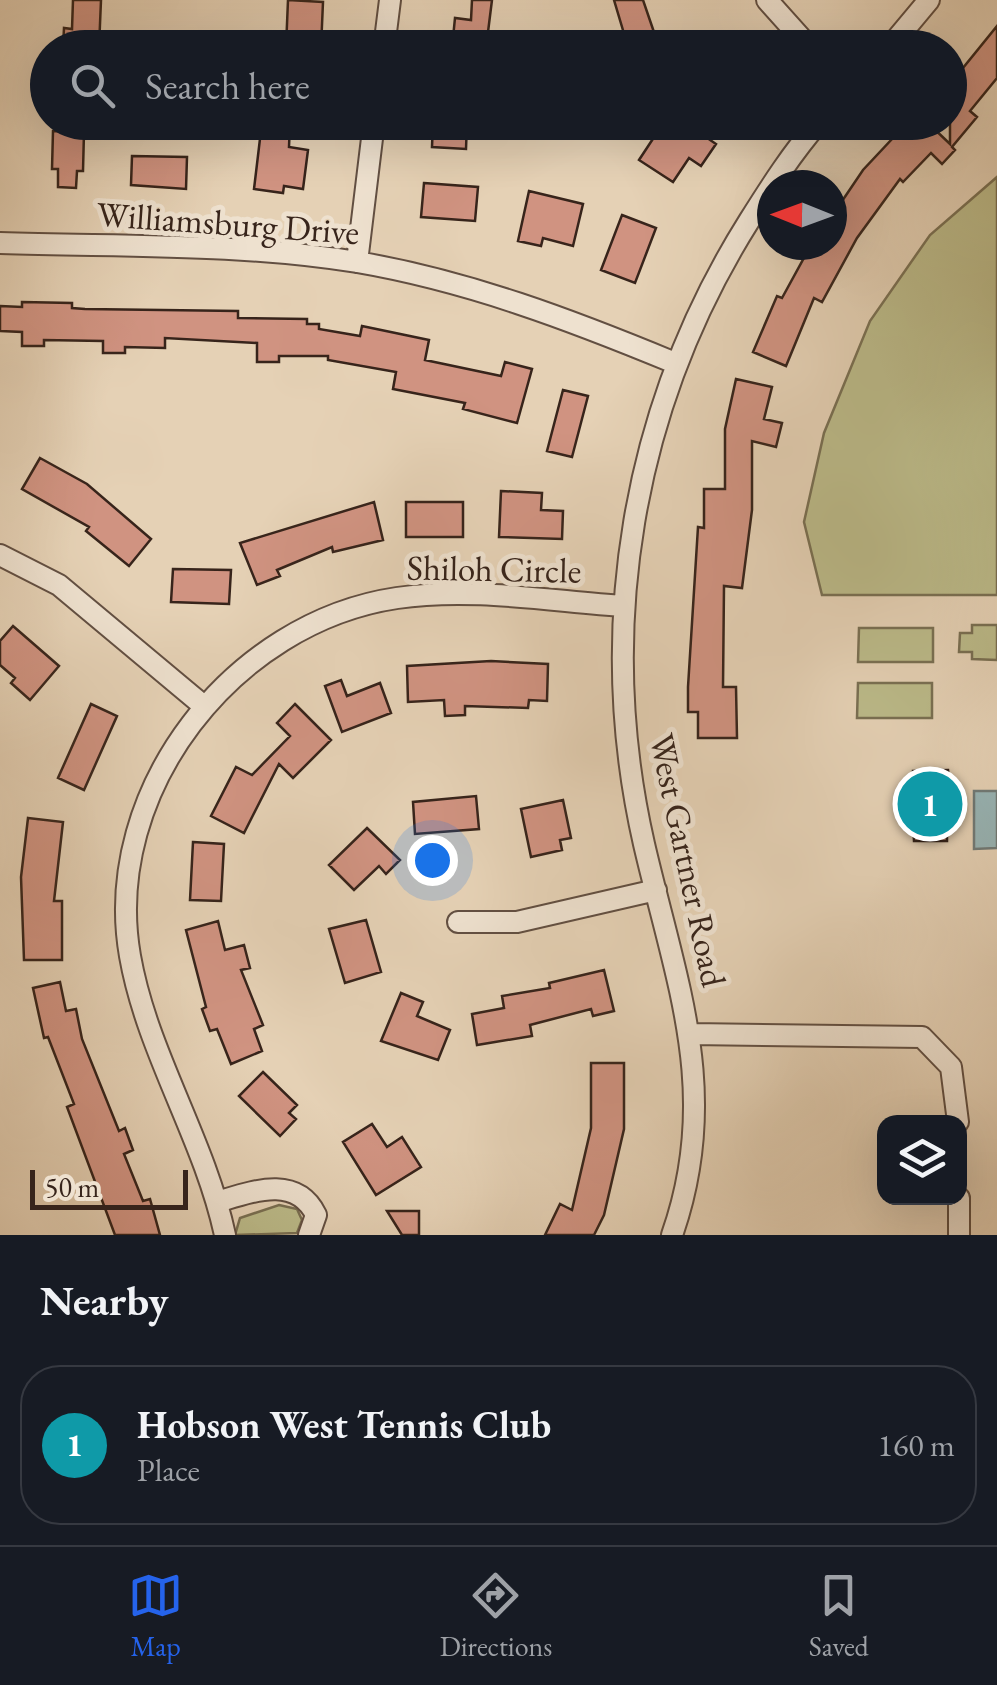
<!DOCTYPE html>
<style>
body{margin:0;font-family:"EB Garamond",serif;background:#242831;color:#f1f3f6}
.controls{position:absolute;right:30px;bottom:30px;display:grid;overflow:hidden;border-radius:20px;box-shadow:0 10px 40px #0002}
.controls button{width:90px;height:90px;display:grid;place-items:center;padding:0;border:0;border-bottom:2px solid #363941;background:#171b24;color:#f1f3f6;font:50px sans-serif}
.compass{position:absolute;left:757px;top:170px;width:90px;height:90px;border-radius:50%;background:#171b24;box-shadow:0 10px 40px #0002;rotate:271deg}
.scale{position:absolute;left:30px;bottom:25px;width:158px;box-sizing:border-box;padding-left:10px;border:5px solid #37241b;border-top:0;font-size:28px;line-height:35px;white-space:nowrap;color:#37241b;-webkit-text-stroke:8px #eee1cf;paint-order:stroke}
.you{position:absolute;left:432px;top:860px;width:35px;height:35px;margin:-25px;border:8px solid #fff;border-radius:50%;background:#1a73e8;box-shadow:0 0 0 15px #1a73e833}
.badge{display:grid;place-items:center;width:65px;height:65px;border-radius:50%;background:#2563eb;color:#fff;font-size:32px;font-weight:700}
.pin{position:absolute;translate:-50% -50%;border:5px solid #fff;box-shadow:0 2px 10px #0006}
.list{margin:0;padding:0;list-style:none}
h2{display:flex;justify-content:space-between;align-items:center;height:130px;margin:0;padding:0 40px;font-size:42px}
h2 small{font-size:32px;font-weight:400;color:#9ea1a6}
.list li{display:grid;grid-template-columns:65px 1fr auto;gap:30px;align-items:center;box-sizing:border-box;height:160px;margin:0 20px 20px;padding:0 20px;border:2px solid #363941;border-radius:40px}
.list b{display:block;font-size:38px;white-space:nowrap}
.list p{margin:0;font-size:32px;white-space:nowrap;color:#9ea1a6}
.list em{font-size:32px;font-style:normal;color:#9ea1a6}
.icon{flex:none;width:55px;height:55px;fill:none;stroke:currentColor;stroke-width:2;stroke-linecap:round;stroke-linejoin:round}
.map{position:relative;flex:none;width:997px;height:1235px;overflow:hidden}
.search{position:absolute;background:#171b24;box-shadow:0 10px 40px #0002;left:30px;right:30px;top:30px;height:110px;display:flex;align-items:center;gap:25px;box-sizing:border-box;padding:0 35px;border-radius:55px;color:#9ea1a6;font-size:38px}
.sheet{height:310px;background:#171b24}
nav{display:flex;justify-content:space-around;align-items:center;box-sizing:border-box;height:140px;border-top:2px solid #363941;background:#171b24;font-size:28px;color:#9ea1a6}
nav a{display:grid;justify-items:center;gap:5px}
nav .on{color:#2563eb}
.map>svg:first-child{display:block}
</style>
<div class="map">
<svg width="997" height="1235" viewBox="0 0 997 1235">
<rect width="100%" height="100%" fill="#e5d1b5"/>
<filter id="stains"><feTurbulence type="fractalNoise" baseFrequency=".002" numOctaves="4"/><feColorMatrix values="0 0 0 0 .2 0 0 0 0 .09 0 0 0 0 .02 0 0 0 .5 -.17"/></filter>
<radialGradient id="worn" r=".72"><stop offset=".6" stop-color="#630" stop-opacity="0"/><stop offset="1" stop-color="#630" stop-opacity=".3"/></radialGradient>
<path fill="#bbba89" stroke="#796f52" stroke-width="2.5" d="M997,177V595H822L804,522L824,433L870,321L930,235Z
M972,625H997V660L972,659V652H959L960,633H972Z
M859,628H933V662H858Z
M858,683H932V718H857Z
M279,1205L297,1209L302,1220L297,1233L235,1235L240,1218Z"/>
<path fill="#98b5b6" stroke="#717b78" stroke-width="2.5" d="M974,791H997V848L974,849Z"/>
<path fill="#d09381" stroke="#37241b" stroke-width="2.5" d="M73,0H101L99,48H63L64,28L72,29Z
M288,0L323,2L321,48H286Z
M472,0H492L486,48H452L455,18L471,20Z
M614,0H643L656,38L628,47Z
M997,26V78L970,111L977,117L952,147L955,150L942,164L931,153L903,182L900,179L857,238L822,302L814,298L786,366L753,352L777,296L782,298L811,245H832V216L863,170L908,122H927L950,144V84Z
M262,122H290L289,147L308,150L303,189L284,186L283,193L254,189Z
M433,122H467L466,149L432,147Z
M664,122H684L716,144L701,166L689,158L673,182L639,160Z
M53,131L84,132L83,171H77L76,188L58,187V169H52Z
M132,156L187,157L186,189L131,185Z
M424,183L478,187L475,221L421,217Z
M529,191L583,204L573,246L543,238L541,246L518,241Z
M622,215L656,228L635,283L601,270Z
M22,302L72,303V308L85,309L238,311V318L307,319V324H319V329L360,336L362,326L429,340L425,360L501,376L505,362L532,369L517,423L463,409L465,403L393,389L396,372L328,360V356H279V362H257V343L165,338V348L125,347V353H103V341L44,340V346H22V332L0,331V306L22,307Z
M736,379L772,387L764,419L782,423L776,447L752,441V510L742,588L724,586L723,687H736L737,738H698V712H688V687L698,527L704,528V489H725V429Z
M563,390L588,396L572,457L547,451Z
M40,458L87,484L151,539L129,566L86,531L89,527L22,489Z
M501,491L542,493L541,510L563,511L562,539L499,537Z
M374,502L383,540L333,552L332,547L277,570L280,576L257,585L240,543Z
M406,502H463V537H406Z
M173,569L231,570L229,604L171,602Z
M13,626L59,666L30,700L11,683L15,678L0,665V641Z
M491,661L548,664L547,701L529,700L528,708L465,706V715L445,716L444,700L408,702L407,666Z
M341,680L347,696L380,683L391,713L342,732L325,686Z
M91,704L117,716L84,790L58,778Z
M295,704L331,740L293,778L279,764L244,833L211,816L236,767L252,775L290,736L277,723Z
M948,770L953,820L947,822V841H914L913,822H907L906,787H913V771Z
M476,796L479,829L415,834L413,802Z
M563,800L571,838L560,840L562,850L531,857L521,809Z
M28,818L63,822L54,901H62V960H24L21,877Z
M367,828L400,860L386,874L379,866L354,890L329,865Z
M193,842L224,844L221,901L190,900Z
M366,920L381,972L345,983L329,929Z
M218,921L225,950L244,945L250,968L241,970L263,1025L254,1029L262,1051L231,1064L217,1029L210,1031L202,1009L206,1007L186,930Z
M604,970L614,1011L593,1016L591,1009L530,1025L532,1036L477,1045L472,1014L504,1008L502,996L550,988L549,983Z
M60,982L66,1011L76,1009L82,1039L119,1131L125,1128L133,1150L124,1154L143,1201L150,1199L160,1235H115L67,1107L74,1104L48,1037L44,1038L33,988Z
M401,993L423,1002L417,1016L450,1030L438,1060L381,1041Z
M591,1063H624V1129L604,1215L594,1235H545L560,1204L572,1210L591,1128Z
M263,1072L297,1105L289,1113L296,1119L280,1136L239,1096Z
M372,1124L387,1147L402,1137L421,1167L376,1195L343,1142Z
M387,1211H419V1235H402Z"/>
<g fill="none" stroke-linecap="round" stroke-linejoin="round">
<g stroke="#624f42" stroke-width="24">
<path id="street" d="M767,0L810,48
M384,48L390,0
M889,48L929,0
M0,243C118,247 240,243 357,262C468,281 571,320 675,363
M357,262L374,122
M0,555L59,585L205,707
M458,922H517L656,890
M691,1034L922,1037L951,1067L958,1122
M959,1198V1235
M217,1202C251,1192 296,1174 316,1215L309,1235
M225,1235C204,1138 147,1053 130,956C101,790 234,622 397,598C470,587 550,601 624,606
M672,1235C722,1093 676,982 644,844C595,629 632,407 749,221C771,186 792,153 819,122"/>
</g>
<use href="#street" stroke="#eee1cf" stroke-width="20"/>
</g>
<g text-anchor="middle" stroke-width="10" stroke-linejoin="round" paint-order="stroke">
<g font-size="35" fill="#37241b" stroke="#eee1cf">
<text transform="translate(228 223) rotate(4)" y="12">Williamsburg Drive</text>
<text transform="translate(494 569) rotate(1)" y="12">Shiloh Circle</text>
<text transform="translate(688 860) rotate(78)" y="12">West Gartner Road</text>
</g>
</g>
<rect width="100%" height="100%" filter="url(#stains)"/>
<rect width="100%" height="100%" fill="url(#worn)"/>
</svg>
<div class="controls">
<button><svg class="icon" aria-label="layers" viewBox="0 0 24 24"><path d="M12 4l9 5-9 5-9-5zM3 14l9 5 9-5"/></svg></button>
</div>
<svg class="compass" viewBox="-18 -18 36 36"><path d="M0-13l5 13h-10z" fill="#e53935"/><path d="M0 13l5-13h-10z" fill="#9ea1a6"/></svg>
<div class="scale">50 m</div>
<div class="you"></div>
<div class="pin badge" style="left:930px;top:804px;background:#0f9aa8">1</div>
<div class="search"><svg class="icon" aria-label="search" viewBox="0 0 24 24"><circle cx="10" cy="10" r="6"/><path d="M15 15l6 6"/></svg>Search here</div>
</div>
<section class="sheet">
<h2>Nearby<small></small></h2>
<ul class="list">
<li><span class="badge" style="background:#0f9aa8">1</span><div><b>Hobson West Tennis Club</b><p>Place</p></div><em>160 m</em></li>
</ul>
</section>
<nav>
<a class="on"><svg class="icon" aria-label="map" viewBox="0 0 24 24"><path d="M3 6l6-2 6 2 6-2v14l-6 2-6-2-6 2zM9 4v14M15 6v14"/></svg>Map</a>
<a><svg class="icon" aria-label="directions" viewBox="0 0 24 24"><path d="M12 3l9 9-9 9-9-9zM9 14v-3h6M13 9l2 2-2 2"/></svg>Directions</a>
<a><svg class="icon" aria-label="saved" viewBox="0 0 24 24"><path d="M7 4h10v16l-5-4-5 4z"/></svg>Saved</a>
</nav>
